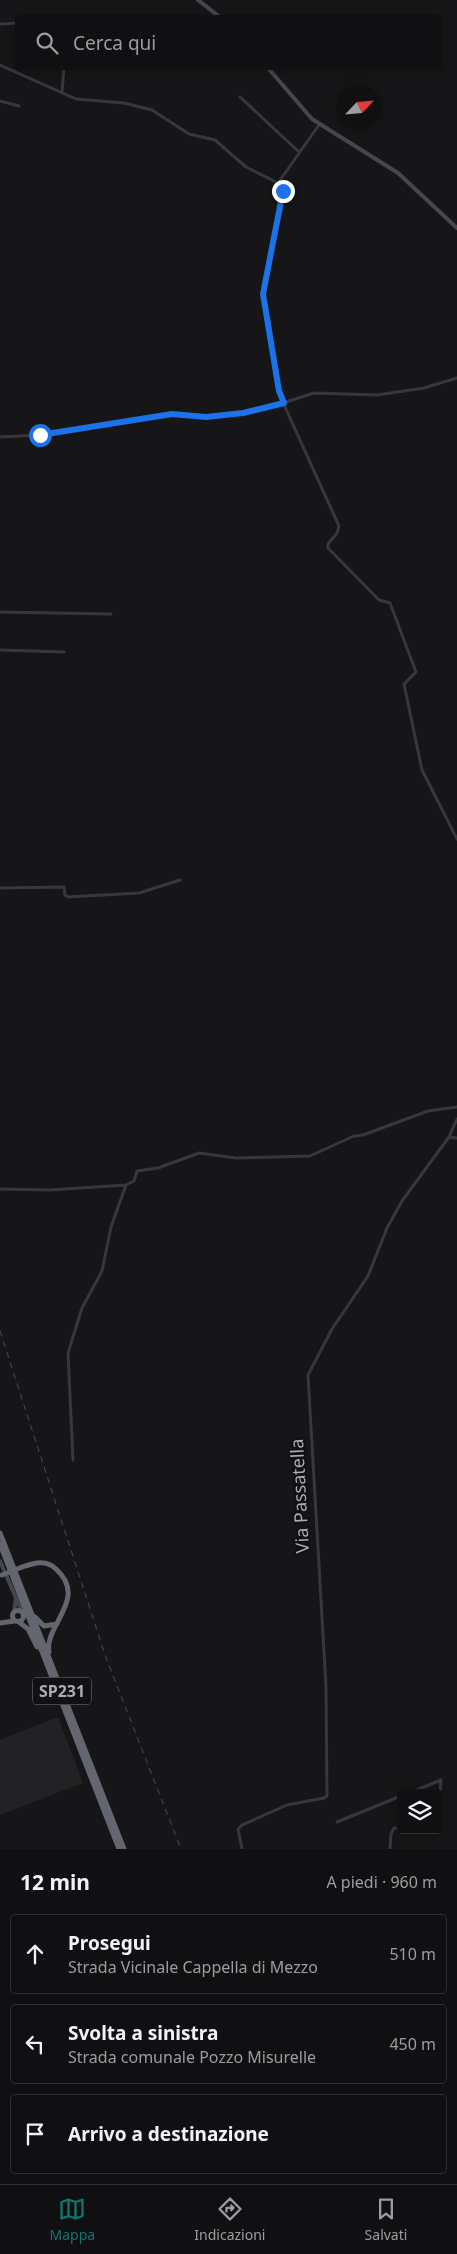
<!DOCTYPE html>
<html lang="it">
<meta charset="utf-8">
<style>
body{margin:0;font-family:"Noto Sans",sans-serif;background:#19191b;color:#f1f3f6}
.controls{position:absolute;right:15px;bottom:15px;display:grid;overflow:hidden;border-radius:5px;box-shadow:0 2px 12px #0003}
.controls button{width:45px;height:45px;display:grid;place-items:center;padding:0;border:0;border-bottom:1px solid #303032;background:#101012;color:#f1f3f6;font:25px sans-serif}
.compass{position:absolute;left:337px;top:85px;width:45px;height:45px;border-radius:50%;background:#101012;box-shadow:0 2px 12px #0003;rotate:64deg}
.stop{position:absolute;width:15px;height:15px;margin:-11px;border:4px solid #1a73e8;border-radius:50%;background:#fff}
.stop.end{background:#1a73e8;border-color:#fff;box-shadow:0 1px 5px #0008}
.list{margin:0;padding:0;list-style:none}
h2{display:flex;justify-content:space-between;align-items:center;height:65px;margin:0;padding:0 20px;font-size:21px}
h2 small{font-size:16px;font-weight:400;color:#9c9d9f}
.list li{display:grid;grid-template-columns:32px 1fr auto;gap:15px;align-items:center;box-sizing:border-box;height:80px;margin:0 10px 10px;padding:0 10px;border:1px solid #303032;border-radius:5px}
.list b{display:block;font-size:19px;white-space:nowrap}
.list p{margin:0;font-size:16px;white-space:nowrap;color:#9c9d9f}
.list em{font-size:16px;font-style:normal;color:#9c9d9f}
.icon{flex:none;width:28px;height:28px;fill:none;stroke:currentColor;stroke-width:2;stroke-linecap:round;stroke-linejoin:round}
.map{position:relative;flex:none;width:457px;height:1849px;overflow:hidden}
.search{position:absolute;background:#101012;box-shadow:0 2px 12px #0003;left:15px;right:15px;top:15px;height:55px;display:flex;align-items:center;gap:12px;box-sizing:border-box;padding:0 18px;border-radius:5px;color:#9c9d9f;font-size:19px}
.sheet{height:335px;background:#101012}
nav{display:flex;justify-content:space-around;align-items:center;box-sizing:border-box;height:70px;border-top:1px solid #303032;background:#101012;font-size:14px;color:#9c9d9f}
nav a{display:grid;justify-items:center;gap:2px}
nav .on{color:#0f766e}
.map>svg:first-child{display:block}
</style>
<div class="map">
<svg width="457" height="1849" viewBox="0 0 457 1849">
<rect width="100%" height="100%" fill="#161618"/>
<path fill="#222225" d="M58,1717L83,1783L0,1815V1740Z"/>
<g fill="none" stroke-linecap="round" stroke-linejoin="round">
<path stroke="#37383d" stroke-width="3" d="M0,24L18,23
M0,65L76,99L124,103L152,110L189,134L215,140L246,167L278,183
M62,92L64,68
M240,97L299,152
M0,101L19,106
M319,125L278,183L283,188L263,299L280,396L339,526L337,533L328,544V548L379,600L390,603L416,672L404,684L422,770L457,839
M0,437L40,435L173,414L206,417L243,413L258,411L314,393L377,395L424,388L457,378
M0,612L111,614
M0,650L64,652
M0,888L64,887L65,895L68,897L139,893L180,880
M449,1137L457,1138
M0,1189L50,1190L126,1185L134,1181L137,1171L158,1168L199,1153L236,1158L310,1156L354,1136L363,1135L428,1111L457,1107
M73,1460L68,1353L82,1308L102,1271L111,1227L126,1185
M409,1793L441,1780L438,1817
M337,1822L401,1796
M242,1849L238,1829L242,1825L287,1805L324,1798L327,1796L326,1687L308,1375L332,1329L368,1276L387,1228L402,1201L449,1137L457,1119
M390,1849L391,1834L394,1828H401"/>
<path stroke="#45474d" stroke-width="4" d="M198,0L221,18
M268,68L312,119L398,173L457,228
M0,1561L23,1614
M14,1612L16,1598"/>
<path stroke="#63666e" stroke-width="5" d="M0,1533L124,1849
M0,1544L119,1849
M22,1567C34,1563 46,1559 56,1569C89,1599 44,1625 49,1652
M12.5 1616a5.5 5.5 0 1 1 11 0a5.5 5.5 0 1 1-11 0Z
M35,1617L44,1626L57,1624
M19,1622L28,1629L37,1647
M0,1623L14,1621"/>
<path stroke="#4a4c52" stroke-width="1" stroke-dasharray="6 5" stroke-linecap="butt" d="M0,1331L105,1655L181,1849"/>
<path stroke="#63666e" stroke-width="5" d="M2,1575L22,1567"/>
</g>
<g fill="none" stroke-linecap="round" stroke-linejoin="round">
<path stroke="#1a73e8" stroke-width="6" d="M40,435L172,414L206,417L243,413L284,403L279,391L263,294L283,191"/>
</g>
<g text-anchor="middle" stroke-width="5" stroke-linejoin="round" paint-order="stroke">
<rect fill="#111113" stroke="#7b7e86" stroke-width="1" x="33" y="1677.5" width="58" height="27" rx="4"/>
<g font-size="16" font-weight="bold" fill="#a8adb8">
<text x="62" y="1697">SP231</text>
</g>
<g font-size="18" fill="#a8adb8" stroke="#111113">
<text transform="translate(300 1496) rotate(-93)" y="6">Via Passatella</text>
</g>
</g>
</svg>
<div class="controls">
<button><svg class="icon" aria-label="layers" viewBox="0 0 24 24"><path d="M12 4l9 5-9 5-9-5zM3 14l9 5 9-5"/></svg></button>
</div>
<svg class="compass" viewBox="-18 -18 36 36"><path d="M0-13l5 13h-10z" fill="#e53935"/><path d="M0 13l5-13h-10z" fill="#9c9d9f"/></svg>
<div class="stop" style="left:40px;top:435px"></div>
<div class="stop end" style="left:283px;top:191px"></div>
<div class="search"><svg class="icon" aria-label="search" viewBox="0 0 24 24"><circle cx="10" cy="10" r="6"/><path d="M15 15l6 6"/></svg>Cerca qui</div>
</div>
<section class="sheet">
<h2>12 min<small>A piedi · 960 m</small></h2>
<ul class="list">
<li><svg class="icon" aria-label="ahead" viewBox="0 0 24 24"><path d="M12 20V5M6 11l6-6 6 6"/></svg><div><b>Prosegui</b><p>Strada Vicinale Cappella di Mezzo</p></div><em>510 m</em></li>
<li><svg class="icon" aria-label="left" viewBox="0 0 24 24"><path d="M17 20v-9H6M10 6l-5 5 5 5"/></svg><div><b>Svolta a sinistra</b><p>Strada comunale Pozzo Misurelle</p></div><em>450 m</em></li>
<li><svg class="icon" aria-label="arrive" viewBox="0 0 24 24"><path d="M6 21V4h12l-3 4 3 4H6"/></svg><div><b>Arrivo a destinazione</b></div></li>
</ul>
</section>
<nav>
<a class="on"><svg class="icon" aria-label="map" viewBox="0 0 24 24"><path d="M3 6l6-2 6 2 6-2v14l-6 2-6-2-6 2zM9 4v14M15 6v14"/></svg>Mappa</a>
<a><svg class="icon" aria-label="directions" viewBox="0 0 24 24"><path d="M12 3l9 9-9 9-9-9zM9 14v-3h6M13 9l2 2-2 2"/></svg>Indicazioni</a>
<a><svg class="icon" aria-label="saved" viewBox="0 0 24 24"><path d="M7 4h10v16l-5-4-5 4z"/></svg>Salvati</a>
</nav>
